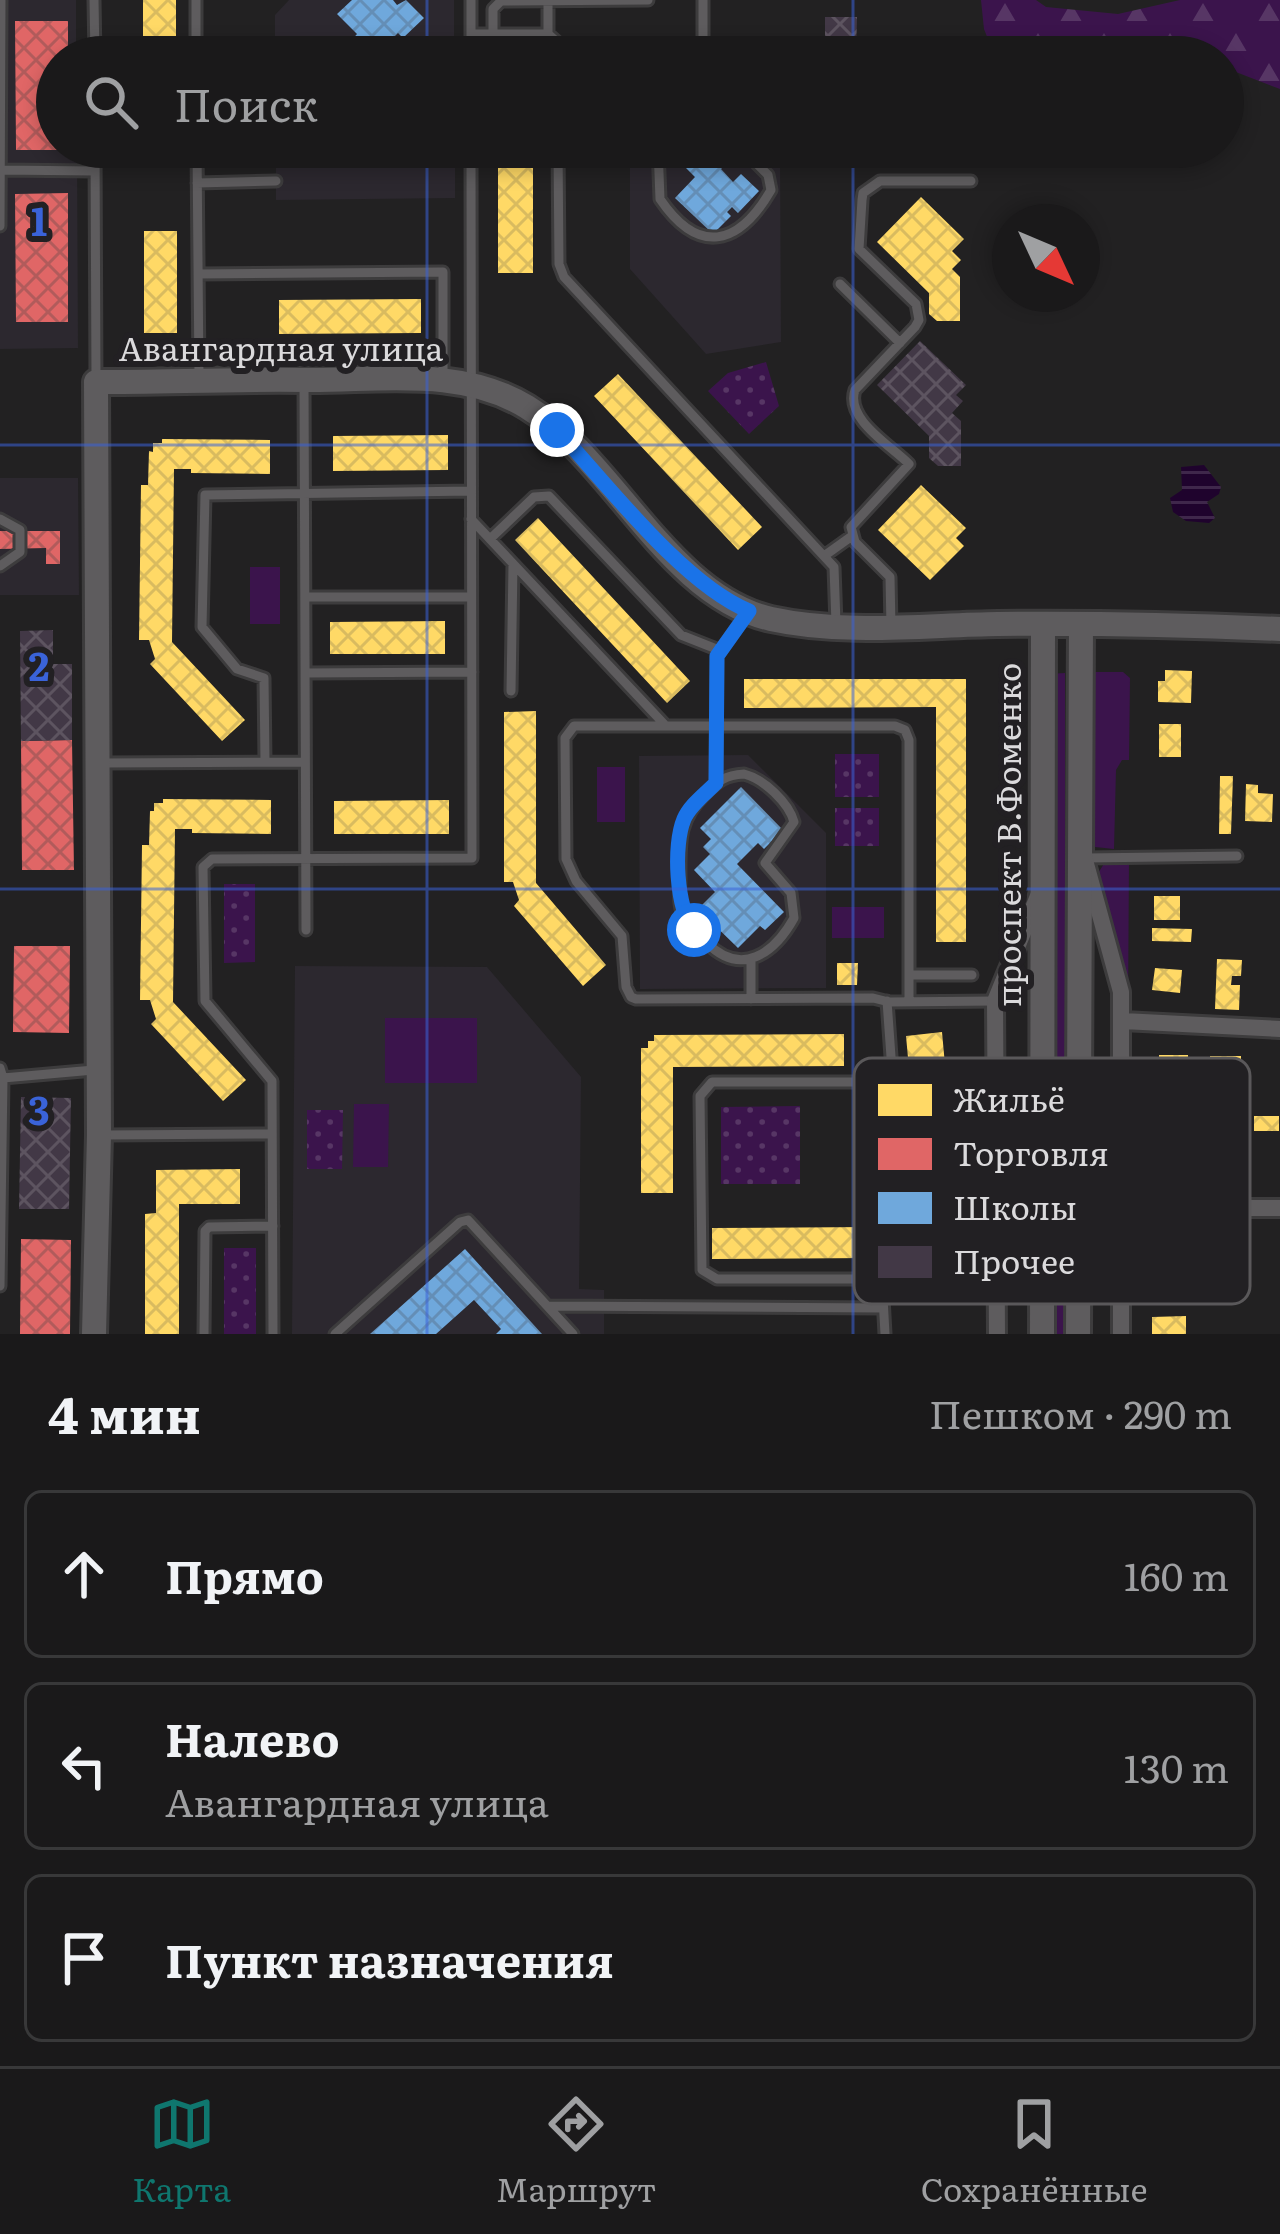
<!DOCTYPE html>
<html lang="ru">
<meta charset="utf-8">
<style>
body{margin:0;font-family:Literata,serif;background:#272627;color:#f1f3f6}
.compass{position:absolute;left:992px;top:204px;width:108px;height:108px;border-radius:50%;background:#1a191a;box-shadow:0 6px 18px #0003;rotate:134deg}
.stop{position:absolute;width:36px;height:36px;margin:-27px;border:9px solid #1a73e8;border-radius:50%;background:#fff}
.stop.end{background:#1a73e8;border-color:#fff;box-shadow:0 3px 12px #0008}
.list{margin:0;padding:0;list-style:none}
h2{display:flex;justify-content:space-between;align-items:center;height:156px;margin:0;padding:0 48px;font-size:51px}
h2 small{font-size:39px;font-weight:400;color:#9fa0a2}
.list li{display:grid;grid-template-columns:78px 1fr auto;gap:36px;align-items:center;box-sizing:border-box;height:168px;margin:0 24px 24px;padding:0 24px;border:3px solid #383839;border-radius:18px}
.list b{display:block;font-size:45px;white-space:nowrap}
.list p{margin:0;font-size:39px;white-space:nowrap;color:#9fa0a2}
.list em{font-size:39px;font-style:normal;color:#9fa0a2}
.icon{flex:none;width:66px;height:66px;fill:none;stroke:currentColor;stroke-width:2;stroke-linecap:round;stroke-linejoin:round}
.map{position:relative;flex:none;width:1280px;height:1334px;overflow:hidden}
.search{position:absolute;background:#1a191a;box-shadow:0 6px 18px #0003;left:36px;right:36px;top:36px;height:132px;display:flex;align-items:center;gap:30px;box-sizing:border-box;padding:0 42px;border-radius:66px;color:#9fa0a2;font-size:45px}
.sheet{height:732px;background:#1a191a}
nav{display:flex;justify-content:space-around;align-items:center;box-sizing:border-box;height:168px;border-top:3px solid #383839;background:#1a191a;font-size:33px;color:#9fa0a2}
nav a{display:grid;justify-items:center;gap:6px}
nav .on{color:#0f766e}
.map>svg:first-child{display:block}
</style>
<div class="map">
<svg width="1280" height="1334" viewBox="0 0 1280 1334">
<defs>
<pattern id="forest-firs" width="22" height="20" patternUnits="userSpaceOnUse" patternTransform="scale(3)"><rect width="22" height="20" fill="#3b144c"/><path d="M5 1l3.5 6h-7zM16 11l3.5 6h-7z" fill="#573665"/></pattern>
<pattern id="park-dots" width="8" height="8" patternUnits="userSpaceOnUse" patternTransform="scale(3)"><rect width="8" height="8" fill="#3b144c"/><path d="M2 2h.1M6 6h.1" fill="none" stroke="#573665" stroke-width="1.8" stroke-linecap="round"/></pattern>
<pattern id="water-rules" width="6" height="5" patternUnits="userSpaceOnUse" patternTransform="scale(3)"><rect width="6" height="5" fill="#1f032d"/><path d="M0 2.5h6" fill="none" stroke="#3f274b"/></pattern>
<pattern id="homes-cross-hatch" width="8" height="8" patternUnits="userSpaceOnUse" patternTransform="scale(3)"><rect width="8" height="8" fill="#ffd966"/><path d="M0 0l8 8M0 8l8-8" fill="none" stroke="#d9bb5f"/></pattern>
<pattern id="shops-cross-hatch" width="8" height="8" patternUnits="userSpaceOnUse" patternTransform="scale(3)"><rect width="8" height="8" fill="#e06666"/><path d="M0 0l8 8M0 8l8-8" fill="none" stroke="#b15b5b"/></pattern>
<pattern id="schools-cross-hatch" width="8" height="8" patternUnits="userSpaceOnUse" patternTransform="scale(3)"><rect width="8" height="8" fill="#6fa8dc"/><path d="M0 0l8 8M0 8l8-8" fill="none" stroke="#648eb6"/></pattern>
<pattern id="building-cross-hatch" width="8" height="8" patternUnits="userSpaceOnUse" patternTransform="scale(3)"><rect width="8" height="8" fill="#423846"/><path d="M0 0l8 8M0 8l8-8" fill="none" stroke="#5d5460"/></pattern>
</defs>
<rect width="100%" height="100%" fill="#222122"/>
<path fill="#2c282f" d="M0,0H76V57H57V147H77L78,348L0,349Z
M289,0H454V57H275V15Z
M779,40V57H629V42Z
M276,147H455V198L276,200Z
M630,147H780L781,342L706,354L630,269Z
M0,478H78L79,595H0Z
M748,755L826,833V988L640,989L639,756Z
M295,966L487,967L581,1077L579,1289L604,1290V1334H292Z"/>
<path fill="#3b144c" d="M250,567H280V624H250Z
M1083,672H1123L1130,678L1129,760H1122L1116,770L1114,849L1095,847L1087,840Z
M1065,673V1334H1047V674Z
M597,767H625V822H597Z
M1129,861L1128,1011L1097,875L1105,862Z
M832,907H884V938H832Z
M385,1018H477V1083H385Z
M354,1104H389L388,1167H353Z"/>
<path fill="url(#forest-firs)" d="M981,0H1036L1046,7L1118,14L1180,0H1280V89L1223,67V57H1078L1016,42L999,45L988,39L984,29Z"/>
<path fill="url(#park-dots)" d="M766,362L779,406L749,434L708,391L728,373Z
M835,754H879V797H835Z
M835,808H879V846H835Z
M224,884H255V962L224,963Z
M800,1106V1184H721V1107Z
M307,1110H343L342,1169H307Z
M224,1248H256V1334H224Z"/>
<path fill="url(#water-rules)" d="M1204,465L1221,487L1219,494L1207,502L1215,518L1209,523L1186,521L1173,512L1170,498L1182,490L1181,467Z"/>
<path fill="url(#homes-cross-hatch)" d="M143,0H176V57H143Z
M498,147H533V273H498Z
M921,197L964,239L952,251L961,260L952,269L960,277V321H937L929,314V293L877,242Z
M144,231H177V333H144Z
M421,299V333L279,334V300Z
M618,374L762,527L738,550L594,396Z
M448,435V470L333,471V436Z
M162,439L270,440V474L191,473V469H174L172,642L245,720L222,741L150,664L155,659L149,640H139L141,485H148L149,451L153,452V443H162Z
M921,485L966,528L956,538L964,546L930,580L878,530Z
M538,518L690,681L667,703L515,540Z
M445,621V654H330V622Z
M1165,670L1192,671L1191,703L1158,702V681H1165Z
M744,679H966V942H936V707L744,708Z
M536,711V883L606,965L583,986L514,906L519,900L513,882H504V712Z
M1159,724H1181V757H1159Z
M1220,776H1233L1231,834H1219Z
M1246,784L1258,785V793L1273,794L1272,822L1245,821Z
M163,799L271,800V834L192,833V829H175L173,1002L246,1080L223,1101L151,1024L156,1019L150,1000H140L142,845H149L150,811H154V803H163Z
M449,800V834H334V801Z
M1154,896H1180V920H1154Z
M1152,928L1192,929L1191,942L1152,941Z
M1217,959L1242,960L1241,976H1232L1231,985H1240L1239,1010L1215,1009Z
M837,963H858L857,985H837Z
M1155,968L1182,970L1180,993L1152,990Z
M942,1032L961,1240L925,1243L906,1036Z
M844,1034V1066L673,1067V1193H641V1048H648V1041H654V1035Z
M1159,1055H1188L1189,1090H1159Z
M1210,1056H1241V1092H1210Z
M1254,1116H1279V1131H1254Z
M240,1169V1204H179V1334H145V1214L156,1213V1170Z
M870,1227V1258L712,1259V1228Z
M1186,1316V1334H1152V1317Z"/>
<path fill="url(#shops-cross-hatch)" d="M15,21H68V57H57V150H16Z
M68,193V322H16L15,194Z
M0,531H60V564H46V548L0,549Z
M72,740L74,870H22L21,741Z
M14,946H70L69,1033L13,1032Z
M21,1239L71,1240L70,1334H20Z"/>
<path fill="url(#schools-cross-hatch)" d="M352,0H393L397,5L406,0L424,18L403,38L398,33L377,54L380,57H361L348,44L357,34L337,14Z
M692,147H710L727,163L721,169L733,182L741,174L759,191L738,213L732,207L727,212L731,216L713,234L675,198L695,177L686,168L699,154Z
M741,787L783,830L764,849L758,843L737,864L784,912L765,930L760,926L738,948L698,909L715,892L694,870L710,854L703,847L711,839L700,828Z
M465,1249L542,1334H496L501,1329L474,1300L436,1334H370Z"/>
<path fill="url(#building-cross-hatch)" d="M825,17H857L856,57H825Z
M920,341L966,385L956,395L963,401L952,413L961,421V466H938L929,458V436L877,385Z
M53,630V664H72V740L21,741L20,631Z
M21,1097L71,1098L69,1209H19Z"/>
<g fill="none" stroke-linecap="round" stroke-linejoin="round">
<g stroke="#3d3c3d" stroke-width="15">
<path id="lane" d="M94,0L95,57
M196,0V57
M703,0V46
M548,1V34
M471,34V0
M493,34V9L501,1L648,0
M471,57V34H548L556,41L558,57
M686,57L703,46L720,57
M95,147L96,382
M197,147L199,377
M558,147L559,264L564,277L834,567L836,624
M658,147L660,199C698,255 738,247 771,190L768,175L740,147
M0,170L95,171
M197,183L276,181
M0,226L1,0
M198,274L443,272V380
M840,284L900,343
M304,380L306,930
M0,519L20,530V552L0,566
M471,519L665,725
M490,539L534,497L549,496L681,635L719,650
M824,556L852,536
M305,597H471
M891,627L890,577L855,542L851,527L909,464C890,445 845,419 855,390L915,327L919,320L916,304L859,249L862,200L863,193L880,181H971
M305,673L472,672
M511,691L513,564
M265,762L264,678L237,669L202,627L205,495L471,491
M101,763L305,762
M744,774C764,779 789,803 794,822L765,863L791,893L794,918C774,954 741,977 707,943C698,934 688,926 683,915C678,904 680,890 680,878C680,842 678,820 705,794C718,781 725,775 744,774Z
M716,781L717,656L746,615
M1086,858L1237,856
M751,961V999
M909,975H972
M887,1001L907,1279
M909,1002V740L905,730L895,726H574L565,738L566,859L576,881L622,936L626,987L631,997L636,999L873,998L889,1002L995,1001
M0,1068L3,1078L0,1286
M3,1078L94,1070
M892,1082H712L700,1096L702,1270L717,1279H995
M104,1135L272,1134
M882,1279L885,1334
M548,1306L883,1308
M204,1334L205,1231L209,1227L273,1226
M273,1334L272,1081L205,1001L203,867L212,859L472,858L471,147
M335,1334L460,1222L468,1220L573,1334"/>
</g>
<g stroke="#3d3c3d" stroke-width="22">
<path id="street" d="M1085,860L1121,992V1334
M1123,1021L1280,1029
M1249,1208H1280
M997,1334L995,1001L1038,896"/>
</g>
<g stroke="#3d3c3d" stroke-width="30">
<path id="secondary" d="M94,1334L99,1135L96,382C165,382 235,379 305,380C379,381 460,366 527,407C614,460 667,595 771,619C844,635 925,625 998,624C1092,623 1186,625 1280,629
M1042,1334L1043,624
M1078,1334L1081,625"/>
</g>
<use href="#lane" stroke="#5e5c5e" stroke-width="9"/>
<use href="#street" stroke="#5e5c5e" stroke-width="16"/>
<use href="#secondary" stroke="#5e5c5e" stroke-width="24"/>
</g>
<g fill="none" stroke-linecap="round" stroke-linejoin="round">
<path stroke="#1a73e8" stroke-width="15" d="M557,430C606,483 683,584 749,611L717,656L716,783C705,794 690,805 684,819C673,845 676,909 694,930"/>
</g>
<path fill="none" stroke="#3a63d9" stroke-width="3" stroke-opacity="0.55" d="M427,0V57M853,0V57M427,147V1334M853,147V1334M0,445H1280M0,889H1280"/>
<g text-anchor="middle" stroke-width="12" stroke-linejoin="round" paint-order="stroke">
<g font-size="33" fill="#dbdadc" stroke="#222023">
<text x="281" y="361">Авангардная улица</text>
<text transform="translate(1009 835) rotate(-90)" y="12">проспект В.Фоменко</text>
</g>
</g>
<rect x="854" y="1058" width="396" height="246" rx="18" fill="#222023" stroke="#5a585a" stroke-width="3"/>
<rect x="878" y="1084" width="54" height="32" fill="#ffd966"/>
<rect x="878" y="1138" width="54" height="32" fill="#e06666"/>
<rect x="878" y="1192" width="54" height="32" fill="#6fa8dc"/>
<rect x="878" y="1246" width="54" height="32" fill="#423846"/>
<g font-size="33" fill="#dbdadc">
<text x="953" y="1112">Жильё</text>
<text x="953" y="1166">Торговля</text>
<text x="953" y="1220">Школы</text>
<text x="953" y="1274">Прочее</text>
</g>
<g font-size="39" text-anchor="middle" font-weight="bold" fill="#3a63d9" stroke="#222023" stroke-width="12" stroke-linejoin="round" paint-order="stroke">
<text x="39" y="236">1</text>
<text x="39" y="681">2</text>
<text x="39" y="1125">3</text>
</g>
</svg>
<svg class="compass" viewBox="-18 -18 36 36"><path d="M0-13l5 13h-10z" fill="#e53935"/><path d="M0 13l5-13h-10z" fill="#9fa0a2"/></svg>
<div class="stop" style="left:694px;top:930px"></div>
<div class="stop end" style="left:557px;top:430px"></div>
<div class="search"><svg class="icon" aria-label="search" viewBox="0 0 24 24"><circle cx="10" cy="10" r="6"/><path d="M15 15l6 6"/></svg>Поиск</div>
</div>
<section class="sheet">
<h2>4 мин<small>Пешком · 290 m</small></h2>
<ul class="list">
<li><svg class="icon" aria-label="ahead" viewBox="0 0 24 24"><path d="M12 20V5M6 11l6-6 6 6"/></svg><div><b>Прямо</b></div><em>160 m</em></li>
<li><svg class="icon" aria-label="left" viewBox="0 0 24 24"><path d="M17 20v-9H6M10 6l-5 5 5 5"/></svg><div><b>Налево</b><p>Авангардная улица</p></div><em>130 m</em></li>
<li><svg class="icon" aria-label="arrive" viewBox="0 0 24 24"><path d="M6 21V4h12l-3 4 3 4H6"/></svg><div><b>Пункт назначения</b></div></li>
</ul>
</section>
<nav>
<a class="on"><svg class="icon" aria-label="map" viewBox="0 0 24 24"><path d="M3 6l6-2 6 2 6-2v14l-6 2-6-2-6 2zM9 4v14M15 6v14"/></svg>Карта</a>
<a><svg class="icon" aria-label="directions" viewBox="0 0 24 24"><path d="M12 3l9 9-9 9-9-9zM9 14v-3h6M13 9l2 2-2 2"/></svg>Маршрут</a>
<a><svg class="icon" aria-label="saved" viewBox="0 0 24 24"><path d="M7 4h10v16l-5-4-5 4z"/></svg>Сохранённые</a>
</nav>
